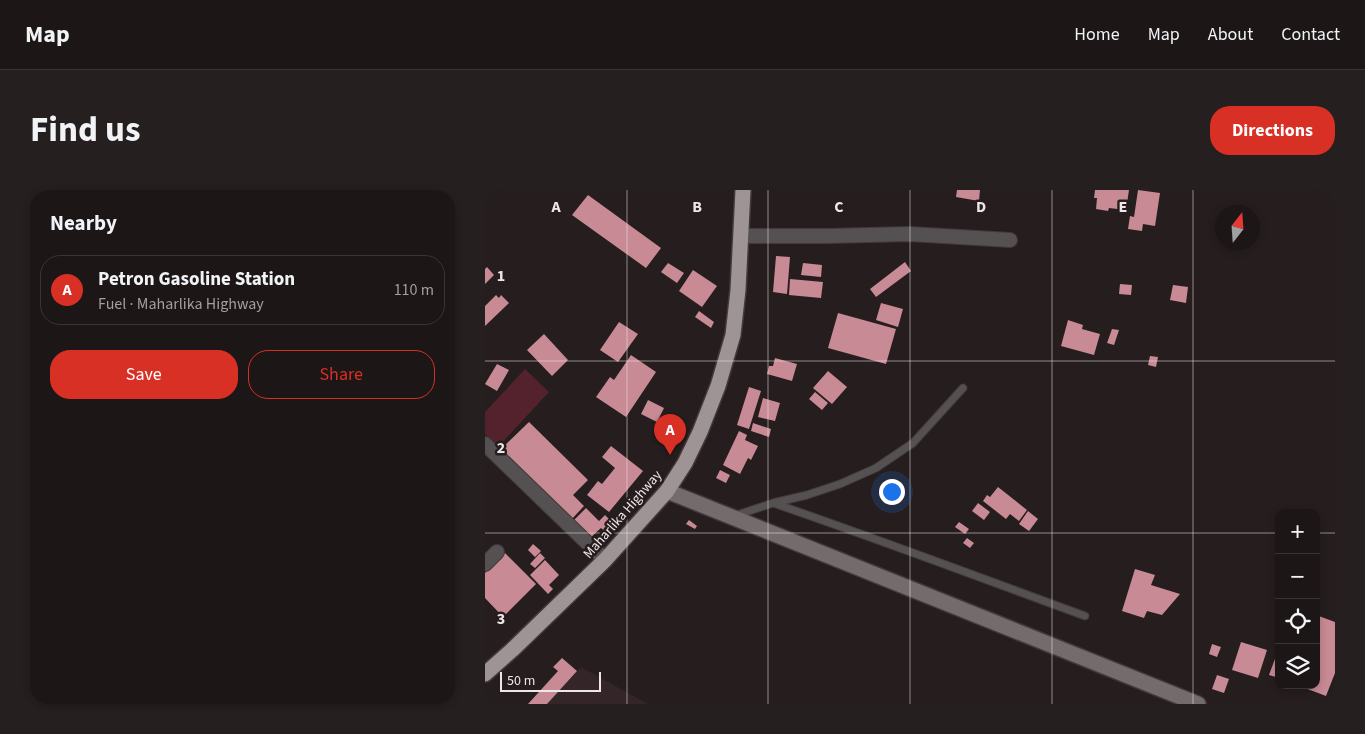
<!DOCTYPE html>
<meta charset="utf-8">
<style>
body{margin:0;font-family:"Source Sans 3",sans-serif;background:#251f1f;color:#f1f3f6}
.controls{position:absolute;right:15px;bottom:15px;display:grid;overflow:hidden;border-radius:10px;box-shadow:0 2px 8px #0003}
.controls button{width:45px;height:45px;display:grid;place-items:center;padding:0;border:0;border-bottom:1px solid #3a3535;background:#1c1616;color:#f1f3f6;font:25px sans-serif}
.compass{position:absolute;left:730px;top:15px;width:45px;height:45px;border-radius:50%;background:#1c1616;box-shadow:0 2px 8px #0003;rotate:17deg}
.scale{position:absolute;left:15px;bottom:12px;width:101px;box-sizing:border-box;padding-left:5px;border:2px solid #ede7e7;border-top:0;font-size:14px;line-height:18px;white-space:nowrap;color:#ede7e7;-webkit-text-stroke:4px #261d1e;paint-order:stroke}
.you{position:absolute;left:406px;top:301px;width:18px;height:18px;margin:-12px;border:4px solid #fff;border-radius:50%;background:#1a73e8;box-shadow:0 0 0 8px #1a73e833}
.badge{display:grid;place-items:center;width:32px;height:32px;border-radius:50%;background:#d93025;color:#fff;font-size:16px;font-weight:700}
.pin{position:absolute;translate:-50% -41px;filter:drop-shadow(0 1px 2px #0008)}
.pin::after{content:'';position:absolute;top:26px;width:18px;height:15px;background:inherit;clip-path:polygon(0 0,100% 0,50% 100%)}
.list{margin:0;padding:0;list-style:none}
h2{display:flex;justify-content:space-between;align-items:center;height:65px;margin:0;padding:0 20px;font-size:21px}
h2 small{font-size:16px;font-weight:400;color:#a09fa1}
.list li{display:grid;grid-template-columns:32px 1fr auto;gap:15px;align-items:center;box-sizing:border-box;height:70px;margin:0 10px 10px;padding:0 10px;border:1px solid #3a3535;border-radius:20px}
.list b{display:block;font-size:19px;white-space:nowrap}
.list p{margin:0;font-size:16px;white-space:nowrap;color:#a09fa1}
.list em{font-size:16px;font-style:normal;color:#a09fa1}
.actions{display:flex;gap:10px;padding:15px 20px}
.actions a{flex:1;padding:11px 0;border:1px solid #d93025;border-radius:20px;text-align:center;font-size:18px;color:#d93025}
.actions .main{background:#d93025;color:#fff}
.icon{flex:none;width:28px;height:28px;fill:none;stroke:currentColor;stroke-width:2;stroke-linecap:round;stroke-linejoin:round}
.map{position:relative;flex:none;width:850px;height:514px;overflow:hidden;border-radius:20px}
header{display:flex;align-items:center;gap:30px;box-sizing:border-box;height:70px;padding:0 25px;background:#1c1616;border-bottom:1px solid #3a3535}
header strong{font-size:24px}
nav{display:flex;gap:28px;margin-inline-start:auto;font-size:18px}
.intro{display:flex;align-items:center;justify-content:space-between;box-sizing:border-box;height:120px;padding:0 30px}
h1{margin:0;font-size:35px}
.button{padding:12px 22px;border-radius:20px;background:#d93025;color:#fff;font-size:18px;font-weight:700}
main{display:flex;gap:30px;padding:0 30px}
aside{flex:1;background:#1c1616;border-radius:20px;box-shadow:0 2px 8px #0003}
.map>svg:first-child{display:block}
</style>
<header>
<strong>Map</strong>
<nav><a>Home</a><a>Map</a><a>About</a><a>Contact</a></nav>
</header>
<div class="intro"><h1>Find us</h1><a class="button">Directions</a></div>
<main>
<aside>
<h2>Nearby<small></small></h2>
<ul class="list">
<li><span class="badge">A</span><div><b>Petron Gasoline Station</b><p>Fuel · Maharlika Highway</p></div><em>110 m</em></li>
</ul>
<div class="actions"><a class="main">Save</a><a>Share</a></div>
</aside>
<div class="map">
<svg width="850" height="514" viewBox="0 0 850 514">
<rect width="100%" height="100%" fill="#261d1e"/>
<path fill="#342628" d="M96,477L163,514H61Z"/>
<path fill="#53222c" d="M40,179L64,202L14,256L0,244V222Z"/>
<path fill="#c88a94" d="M472,0H495L494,11L471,7Z
M610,0H644L641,20L624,18L623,21L611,19L612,8H609Z
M653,0L675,3L670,36L658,34L657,41L643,39L645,26L649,27Z
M103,5L176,58L161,78L87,25Z
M291,66L305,67L302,104L288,102Z
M420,72L426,81L391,107L385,99Z
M183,73L199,83L192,93L176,82Z
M318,73L337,75L336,87L316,85Z
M2,77L9,85L0,94V79Z
M208,80L232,96L217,117L194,101Z
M305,89L338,92L336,108L304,105Z
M635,94L647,95L646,105L634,104Z
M688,95L703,97L701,113L685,110Z
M11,105L14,108L16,105L24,113L0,136V116Z
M396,113L418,119L413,137L391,130Z
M214,121L229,132L226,138L210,127Z
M353,123L411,139L401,174L343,158Z
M583,130L598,135L597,139L615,144L609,165L576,156Z
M134,132L153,144L133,172L115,160Z
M627,139L634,140L629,155L622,153Z
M59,144L83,170L67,186L42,160Z
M146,165L171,182L141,227L111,207L125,187L129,190Z
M665,166L673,167L671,177L663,175Z
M290,168L312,174L307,191L282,184L284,176H288Z
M12,174L24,180L12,201L0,194Z
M343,181L362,197L347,214L328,198Z
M264,197L276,201L264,239L252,235Z
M330,202L343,213L337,220L324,209Z
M278,208L295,213L290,231L273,227Z
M163,210L179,218L172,232L156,224Z
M44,232L103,290L88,305L99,316L86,330L15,260Z
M268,233L286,239L284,247L266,241Z
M254,241L262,245L260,250L273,256L266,270L263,268L255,284L238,275Z
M126,256L158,281L124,322L102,305L113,291L117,294L130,278L117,267Z
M235,280L245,285L241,293L231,288Z
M513,297L542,320L534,331L525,324L521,329L498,311L502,305L505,307Z
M493,313L505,322L499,330L487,321Z
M101,318L114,331L120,325L126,331L122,335L125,338L121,342L116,338L104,349L87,332Z
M543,321L553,329L544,341L534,334Z
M204,330L212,336L210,339L201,334Z
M474,332L484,339L480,344L470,337Z
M482,348L489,353L485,358L478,353Z
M48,354L56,361L50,367L43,360Z
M20,363L51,394L18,427L0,408V383Z
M55,363L60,368L50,378L45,374Z
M60,370L74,385L64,395L68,399L63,404L45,385Z
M650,379L670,385L666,395L695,404L677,425L662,421L659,428L637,421Z
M831,425L850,432V483L841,506L812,495H831Z
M756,452L782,460L773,488L747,480Z
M727,454L736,457L732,467L724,464Z
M794,458V488L784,485Z
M77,468L92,481L62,514H43L73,481L68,477Z
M732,485L744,489L739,503L727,499Z"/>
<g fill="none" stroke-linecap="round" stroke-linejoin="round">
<g stroke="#42393a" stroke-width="9">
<path id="lane" d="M288,313C393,349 496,388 600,426
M249,326L288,313L322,305L355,294L391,278L428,253L478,198"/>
</g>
<g stroke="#42393a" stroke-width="16">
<path id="street" d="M257,46H343L425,44L525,50
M0,254L120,370
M0,374L12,362"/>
</g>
<g stroke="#42393a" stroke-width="18">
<path id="secondary" d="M182,301L713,514"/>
</g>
<g stroke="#42393a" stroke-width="18">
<path id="highway" d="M0,484L27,460L120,370L182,301L200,273L215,242L233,196L248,145L253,100L258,0"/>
</g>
<use href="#lane" stroke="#555051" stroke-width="7"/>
<use href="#street" stroke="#555051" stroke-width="14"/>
<use href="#secondary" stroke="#736b6c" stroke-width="15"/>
<use href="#highway" stroke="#9e9395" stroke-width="15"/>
</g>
<path fill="none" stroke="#ede7e7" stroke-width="1" stroke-opacity="0.55" d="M142,0V514M283,0V514M425,0V514M567,0V514M708,0V514M0,171H850M0,343H794M831,343H850"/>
<g text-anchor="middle" stroke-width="5" stroke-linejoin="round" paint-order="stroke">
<g font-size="14" fill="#ede7e7" stroke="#261d1e">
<text transform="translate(137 324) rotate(-49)" y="5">Maharlika Highway</text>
</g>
</g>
<g font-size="16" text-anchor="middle" font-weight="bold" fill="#ede7e7" stroke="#261d1e" stroke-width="5" stroke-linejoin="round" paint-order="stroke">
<text x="71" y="22">A</text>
<text x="212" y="22">B</text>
<text x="354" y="22">C</text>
<text x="496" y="22">D</text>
<text x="638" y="22">E</text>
<text x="16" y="91">1</text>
<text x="16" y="263">2</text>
<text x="16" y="434">3</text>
</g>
</svg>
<div class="controls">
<button>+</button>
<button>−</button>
<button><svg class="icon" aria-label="locate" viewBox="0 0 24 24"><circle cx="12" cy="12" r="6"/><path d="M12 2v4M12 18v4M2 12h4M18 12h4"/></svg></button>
<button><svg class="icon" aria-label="layers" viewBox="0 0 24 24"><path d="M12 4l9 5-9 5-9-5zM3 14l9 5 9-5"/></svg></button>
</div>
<svg class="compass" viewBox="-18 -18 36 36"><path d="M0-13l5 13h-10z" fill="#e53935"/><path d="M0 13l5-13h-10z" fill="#a09fa1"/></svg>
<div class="scale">50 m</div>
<div class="you"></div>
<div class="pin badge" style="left:185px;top:265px">A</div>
</div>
</main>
